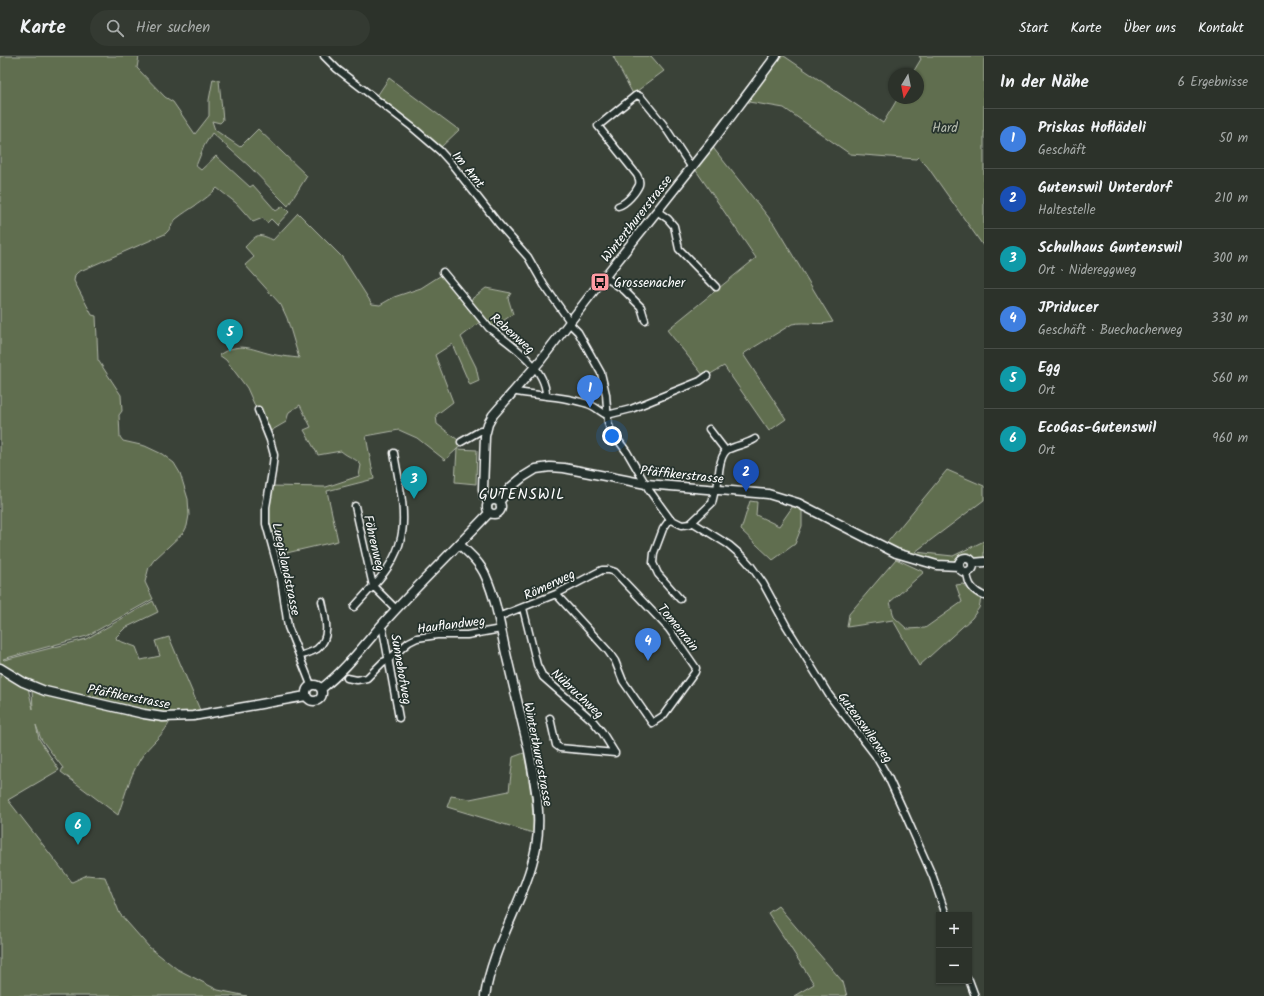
<!DOCTYPE html>
<html lang="de">
<meta charset="utf-8">
<style>
body{margin:0;font-family:Kalam,sans-serif;background:#343a32;color:#f1f3f6}
.controls{position:absolute;right:12px;bottom:12px;display:grid;overflow:hidden;border-radius:0px;box-shadow:0 1px 3px #0004}
.controls button{width:36px;height:36px;display:grid;place-items:center;padding:0;border:0;border-bottom:1px solid #484d47;background:#2c322a;color:#f1f3f6;font:20px sans-serif}
.compass{position:absolute;left:888px;top:12px;width:36px;height:36px;border-radius:50%;background:#2c322a;box-shadow:0 1px 3px #0004;rotate:190deg}
.you{position:absolute;left:612px;top:380px;width:14px;height:14px;margin:-10px;border:3px solid #fff;border-radius:50%;background:#1a73e8;box-shadow:0 0 0 6px #1a73e833}
.badge{display:grid;place-items:center;width:26px;height:26px;border-radius:50%;background:#ff9aa2;color:#fff;font-size:13px;font-weight:700}
.pin{position:absolute;translate:-50% -33px;filter:drop-shadow(0 1px 2px #0008)}
.pin::after{content:'';position:absolute;top:21px;width:14px;height:12px;background:inherit;clip-path:polygon(0 0,100% 0,50% 100%)}
.list{margin:0;padding:0;list-style:none}
h2{display:flex;justify-content:space-between;align-items:center;height:52px;margin:0;padding:0 16px;font-size:17px}
h2 small{font-size:13px;font-weight:400;color:#a6aaa8}
.list li{display:grid;grid-template-columns:26px 1fr auto;gap:12px;align-items:center;box-sizing:border-box;height:60px;padding:0 16px;border-top:1px solid #484d47}
.list b{display:block;font-size:15px;white-space:nowrap}
.list p{margin:0;font-size:13px;white-space:nowrap;color:#a6aaa8}
.list em{font-size:13px;font-style:normal;color:#a6aaa8}
.icon{flex:none;width:22px;height:22px;fill:none;stroke:currentColor;stroke-width:2;stroke-linecap:round;stroke-linejoin:round}
.map{position:relative;flex:none;width:984px;height:940px;overflow:hidden}
header{display:flex;align-items:center;gap:24px;box-sizing:border-box;height:56px;padding:0 20px;background:#2c322a;border-bottom:1px solid #484d47}
header strong{font-size:19px}
nav{display:flex;gap:22px;margin-inline-start:auto;font-size:14px}
.search{width:280px;height:36px;background:#343a32;display:flex;align-items:center;gap:10px;box-sizing:border-box;padding:0 14px;border-radius:22px;color:#a6aaa8;font-size:15px}
main{display:flex}
aside{flex:1;background:#2c322a}
.map>svg:first-child{display:block}
</style>
<header>
<strong>Karte</strong>
<div class="search"><svg class="icon" aria-label="search" viewBox="0 0 24 24"><circle cx="10" cy="10" r="6"/><path d="M15 15l6 6"/></svg>Hier suchen</div>
<nav><a>Start</a><a>Karte</a><a>Über uns</a><a>Kontakt</a></nav>
</header>
<main>
<div class="map">
<svg width="984" height="940" viewBox="0 0 984 940">
<rect width="100%" height="100%" fill="#3a4238"/>
<filter id="ink" filterUnits="userSpaceOnUse"><feTurbulence type="fractalNoise" baseFrequency=".025" numOctaves="2"/><feDisplacementMap in="SourceGraphic" scale="8" xChannelSelector="R" yChannelSelector="G"/><feConvolveMatrix kernelMatrix="1 2 1 2 8 2 1 2 1" color-interpolation-filters="sRGB"/></filter>
<g filter="url(#ink)">
<path fill="#616e50" stroke="#b0b6a8" d="M0,0H139L137,12L165,41L173,46L195,78L209,60V44L213,23L219,24L223,64L220,67L212,65L215,74L240,91L258,73L307,120L288,150L277,139L249,110L212,77L204,90L196,110L201,114L216,100L250,131L253,129L276,155L283,150L289,156L277,169L271,163L267,167L263,162L253,166L236,147L217,132C205,145 190,152 176,163C172,167 171,173 165,178L78,216L75,219L74,225L92,259L96,260L98,304L121,339L122,355L119,359L120,381L123,385L145,390L162,398L174,407L180,417L188,443L189,459L187,470L184,476L154,504L149,511L145,526L153,543L87,580L3,603L4,604L86,583L153,545L158,556L125,572L116,581L117,584L136,591L141,604L160,600L155,585L169,581L200,654L198,656L157,658L28,632L33,653L32,634L152,663L170,665C165,677 153,686 145,696C131,715 126,737 118,759L61,716L63,712L41,683L36,669L39,683L59,714L8,744L72,826L87,819L105,821L120,858L149,891L177,913L218,934L247,940H0Z
M613,0H651L664,15L633,38Z
M770,0H784L883,67L898,42H918V18H912L921,3L919,0H984V191L927,110L918,101L916,103L850,98L784,52L743,45L713,84L710,79Z
M389,22L459,74L440,92L426,78L377,40Z
M713,90L714,93L774,168L833,266C818,270 806,265 792,268L743,298L786,363L769,375L724,310L707,320L703,319L667,274L756,202L695,113Z
M298,157L342,201L372,248L380,249L394,241L421,232L443,218L469,245L486,232L511,237L508,242L513,258L500,267L499,276L480,266L461,281L476,311L479,325L470,329L452,288L435,299L453,346L436,359L437,368L462,387L457,393L477,394L476,428L455,426L457,393L445,404L417,382L399,374L366,380L374,423L327,435L338,485L278,499L271,481L268,468L269,430L326,431L359,420L361,409C356,402 349,402 341,395L318,399L304,374L311,371L300,349L289,356L286,366L267,377L247,332L226,304L219,299C240,285 250,293 271,298C280,300 290,301 299,302L287,262L281,249L245,209L254,201L245,191C257,179 256,176 273,184Z
M947,414L984,430V444L915,496L953,500L984,485V503H976L971,500L964,498L960,500L952,507C930,507 906,496 885,489Z
M750,445L757,446L756,459L779,470L793,450L802,454V470L795,488L773,504L741,474Z
M896,503L924,516L890,546L894,561L907,573L925,572L962,546L956,529L963,528L970,536L981,542L979,552L972,562L919,610L893,564L847,571L849,558Z
M524,697C529,724 534,750 533,777L447,751L451,740L470,743L509,735L513,701Z
M778,850L843,926L847,940H794L814,928L768,857Z"/>
<g fill="none" stroke-linecap="round" stroke-linejoin="round">
<g stroke="#fff" stroke-width="9">
<path id="minor" d="M324,0L337,13L412,71L440,95L450,106L498,167L528,201L544,229L568,263L572,270L578,276L601,317L606,338L608,366L610,373L627,396L649,434L670,463L682,469L690,468L712,447L715,434
M618,150C626,148 636,136 639,129C640,125 639,122 637,119L598,70L635,40L637,39L641,41L663,68L692,112
M657,155L668,163L674,170L679,193L716,231
M443,216L489,272C509,287 546,311 546,339
M605,221L624,234L641,251L645,264
M514,335L517,336C540,340 565,340 588,348C595,350 600,356 607,359
M258,354L270,384L274,399L272,416L266,451V468L281,523L288,571L311,629
M607,359L631,353L700,325L707,320
M709,373L726,395
M461,386L480,375H486
M394,397C403,452 416,485 373,530L396,553
M717,434C719,423 718,398 729,393C738,389 747,388 755,383
M670,463L663,473L654,497L653,507L658,518L680,543
M692,466L729,489L743,501L751,510L763,527L787,571L829,639L875,699L888,721L905,758L933,821L946,859
M967,516C968,529 973,535 984,540
M354,551L373,530L355,450
M523,552L537,609L543,621L592,664L602,676L615,697
M498,561L556,538L602,514H609L615,516L669,573L696,612L695,616L663,660L652,667L623,625L615,605L608,595L556,538
M380,570L383,574L399,662
M300,600C305,598 312,596 317,593C332,582 325,560 322,545
M347,622L357,624L367,622L383,606L388,604L409,586L417,582L437,579H467L501,573
M550,662L556,689L560,692L615,697
M969,924L975,940"/>
</g>
<g stroke="#fff" stroke-width="11">
<path id="major" d="M487 451a7 7 0 1 1 14 0a7 7 0 1 1-14 0Z
M489,446L484,440L483,433L485,380L488,368L493,359L540,305L599,228L711,87L776,0
M499,446L511,431L523,421L536,413L550,411L564,412L646,428L768,438L798,447L896,497L937,509L959,510
M460,489C470,498 481,508 486,521C498,548 501,578 508,606C515,636 522,665 529,695C535,727 542,759 536,791C526,843 493,887 485,940
M959 509a7 7 0 1 1 14 0a7 7 0 1 1-14 0Z
M973,507L984,506
M0,612L23,626L45,635L144,658L163,661L193,660L306,640
M306 637a8 8 0 1 1 16 0a8 8 0 1 1-16 0Z
M321,633C347,613 366,586 388,562C421,526 456,492 489,457"/>
</g>
<use href="#minor" stroke="#26332d" stroke-width="6"/>
<use href="#major" stroke="#26332d" stroke-width="8"/>
</g>
</g>
<defs>
<g id="bus-square" transform="scale(1)"><rect x="-9" y="-9" width="18" height="18" rx="4" fill="#ff9aa2" stroke="#26332d"/><path d="M-5-6H5V4H4V6H2V4H-2V6H-4V4H-5ZM-3.5-4V0h7V-4ZM-3.5 1.2v1.5H-2V1.2ZM2 1.2v1.5H3.5V1.2Z" fill="#111"/></g>
</defs>
<g fill-rule="evenodd">
<use href="#bus-square" x="600" y="226"/>
</g>
<g text-anchor="middle" stroke-width="3.5" stroke-linejoin="round" paint-order="stroke">
<g font-size="13" fill="#b8beb0" stroke="#26332d">
<text x="945" y="76">Hard</text>
</g>
<g font-size="13" fill="#fff" stroke="#26332d">
<text transform="translate(469 113) rotate(51)" y="5">Im Amt</text>
<text transform="translate(636 162) rotate(-52)" y="5">Winterthurerstrasse</text>
<text transform="translate(513 277) rotate(41)" y="5">Rebenweg</text>
<text transform="translate(682 418) rotate(6)" y="5">Pfäffikerstrasse</text>
<text transform="translate(375 487) rotate(77)" y="5">Föhrenweg</text>
<text transform="translate(287 513) rotate(78)" y="5">Luegislandstrasse</text>
<text transform="translate(549 528) rotate(-25)" y="5">Römerweg</text>
<text transform="translate(451 568) rotate(-7)" y="5">Hauflandweg</text>
<text transform="translate(679 571) rotate(51)" y="5">Tomenrain</text>
<text transform="translate(402 613) rotate(80)" y="5">Sunnehofweg</text>
<text transform="translate(578 637) rotate(43)" y="5">Nübruchweg</text>
<text transform="translate(129 640) rotate(11)" y="5">Pfäffikerstrasse</text>
<text transform="translate(866 671) rotate(54)" y="5">Gutenswilerweg</text>
<text transform="translate(539 698) rotate(79)" y="5">Winterthurerstrasse</text>
</g>
<g font-size="13" fill="#fff" stroke="#26332d" text-anchor="start">
<text x="614" y="231">Grossenacher</text>
</g>
<g font-size="15" letter-spacing="1" fill="#fff" stroke="#26332d">
<text x="522" y="443">GUTENSWIL</text>
</g>
</g>
</svg>
<div class="controls">
<button>+</button>
<button>−</button>
</div>
<svg class="compass" viewBox="-18 -18 36 36"><path d="M0-13l5 13h-10z" fill="#e53935"/><path d="M0 13l5-13h-10z" fill="#a6aaa8"/></svg>
<div class="you"></div>
<div class="pin badge" style="left:590px;top:352px;background:#3f7fe0">1</div>
<div class="pin badge" style="left:746px;top:436px;background:#1a4fb4">2</div>
<div class="pin badge" style="left:414px;top:443px;background:#0f9aa8">3</div>
<div class="pin badge" style="left:648px;top:605px;background:#3f7fe0">4</div>
<div class="pin badge" style="left:230px;top:296px;background:#0f9aa8">5</div>
<div class="pin badge" style="left:78px;top:789px;background:#0f9aa8">6</div>
</div>
<aside>
<h2>In der Nähe<small>6 Ergebnisse</small></h2>
<ul class="list">
<li><span class="badge" style="background:#3f7fe0">1</span><div><b>Priskas Hoflädeli</b><p>Geschäft</p></div><em>50 m</em></li>
<li><span class="badge" style="background:#1a4fb4">2</span><div><b>Gutenswil Unterdorf</b><p>Haltestelle</p></div><em>210 m</em></li>
<li><span class="badge" style="background:#0f9aa8">3</span><div><b>Schulhaus Guntenswil</b><p>Ort · Nidereggweg</p></div><em>300 m</em></li>
<li><span class="badge" style="background:#3f7fe0">4</span><div><b>JPriducer</b><p>Geschäft · Buechacherweg</p></div><em>330 m</em></li>
<li><span class="badge" style="background:#0f9aa8">5</span><div><b>Egg</b><p>Ort</p></div><em>560 m</em></li>
<li><span class="badge" style="background:#0f9aa8">6</span><div><b>EcoGas-Gutenswil</b><p>Ort</p></div><em>960 m</em></li>
</ul>
</aside>
</main>
